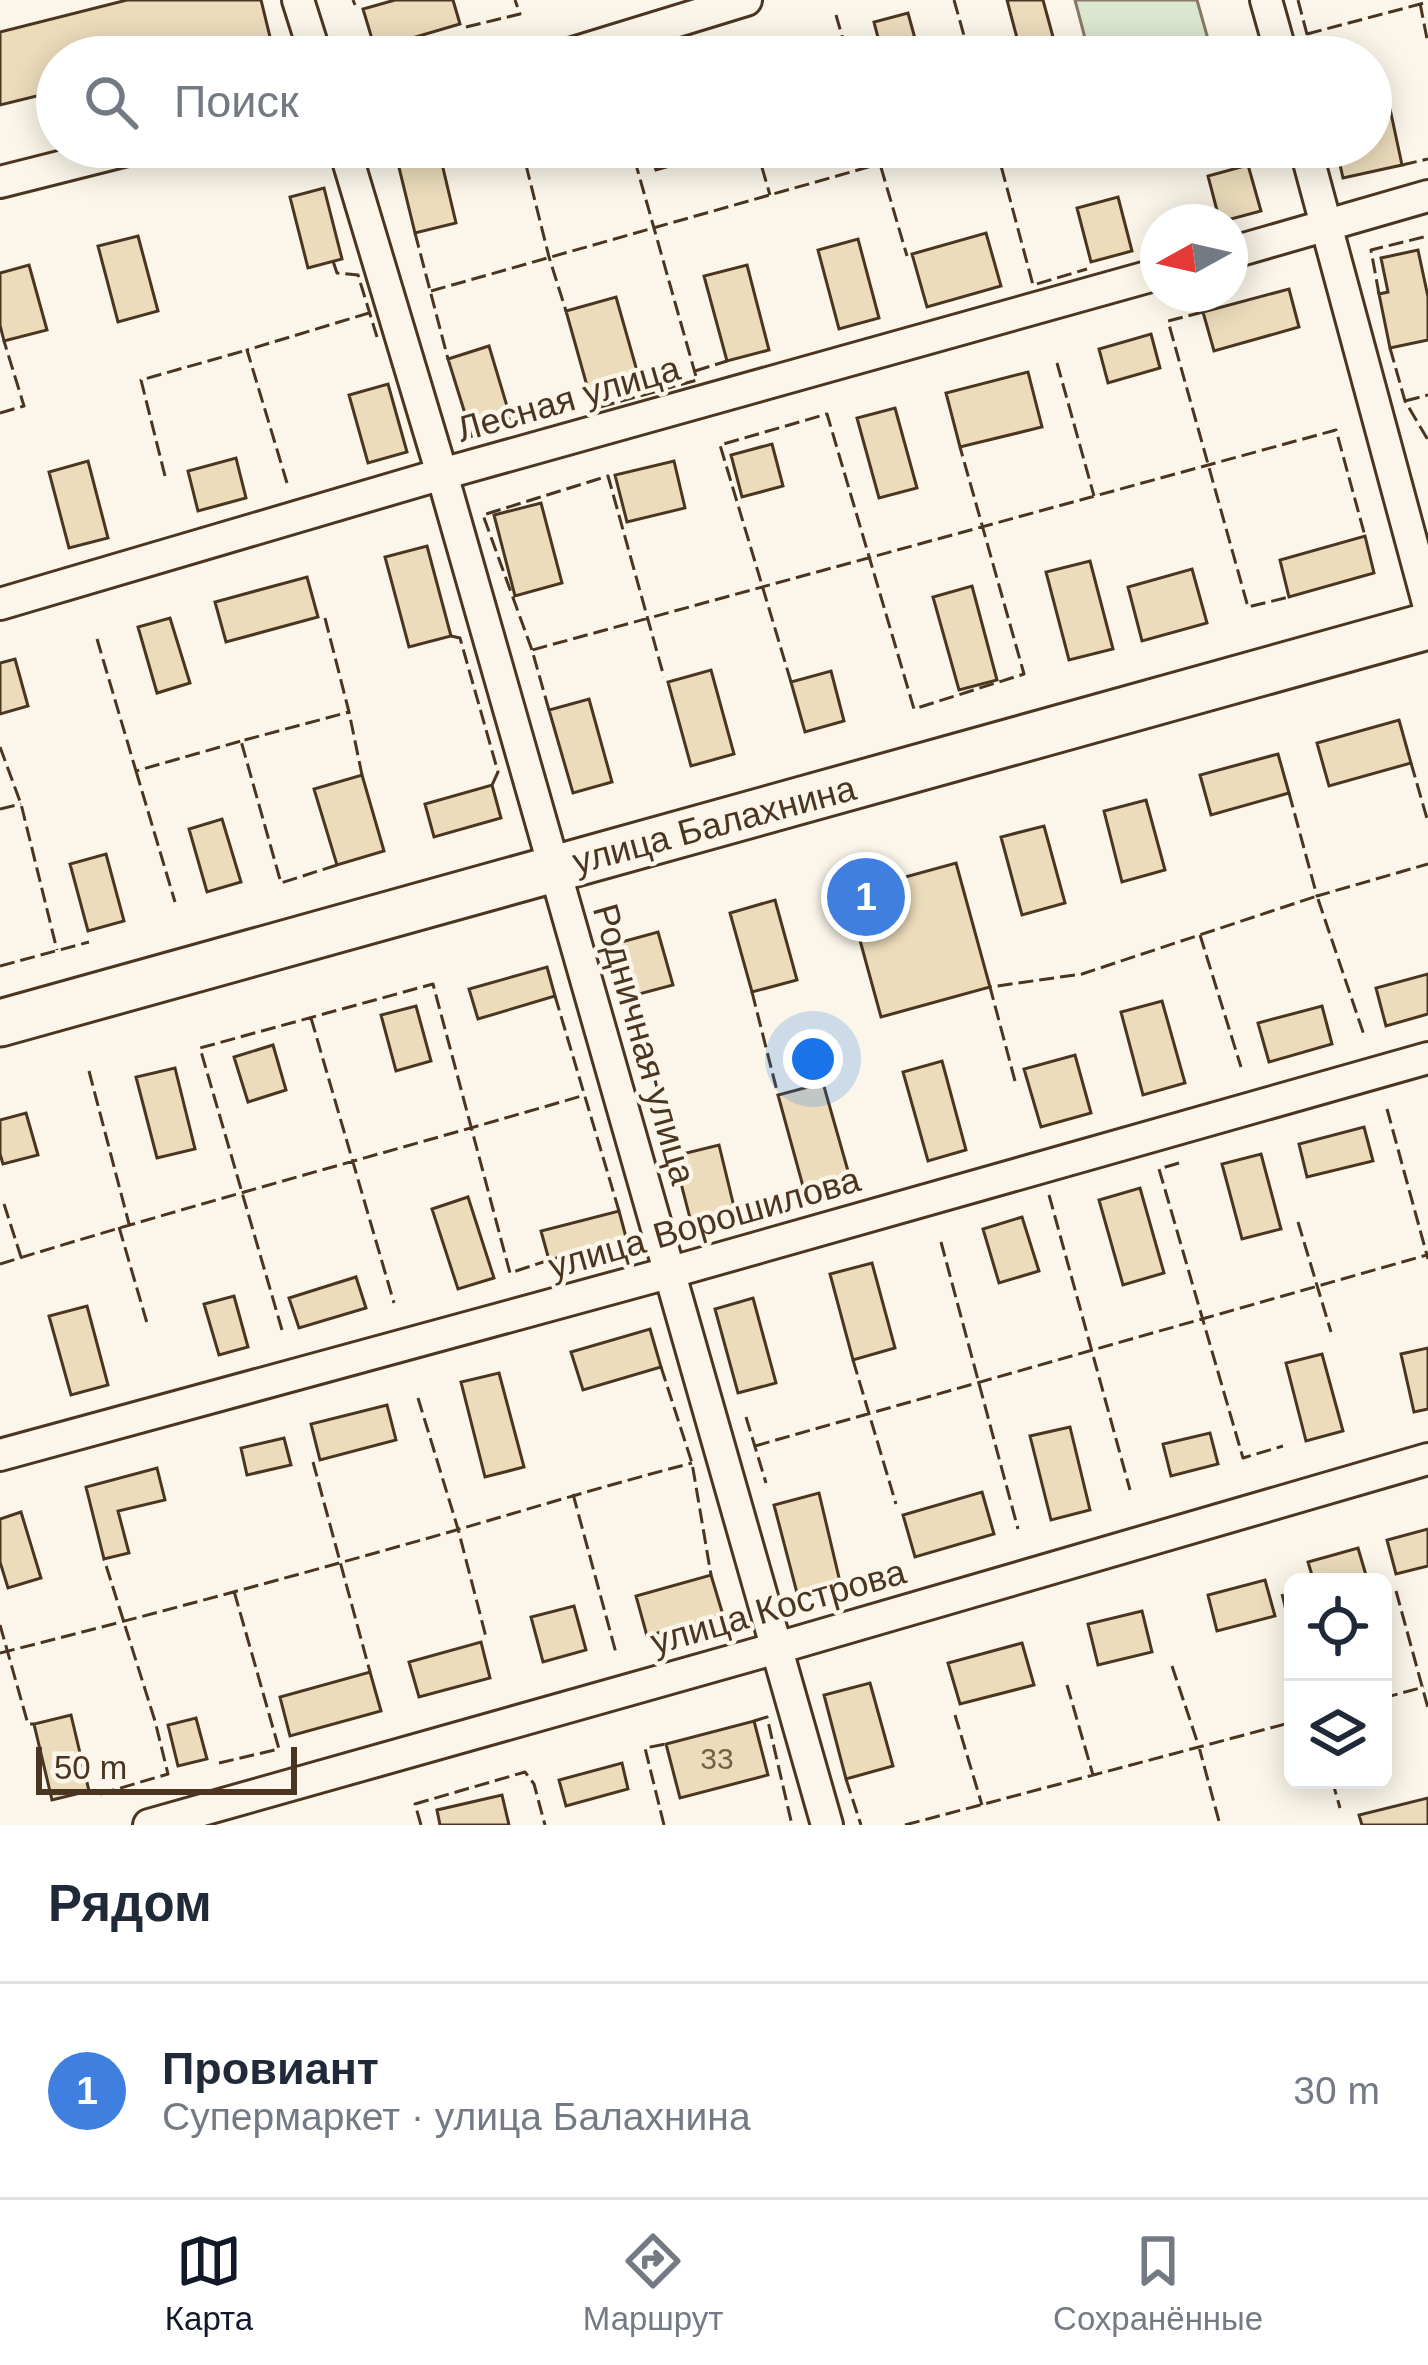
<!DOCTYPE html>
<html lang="ru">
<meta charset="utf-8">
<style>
body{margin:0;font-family:Helvetica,sans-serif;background:#f2f2f3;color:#1f2937}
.controls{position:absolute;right:36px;bottom:36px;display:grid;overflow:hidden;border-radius:18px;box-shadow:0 6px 30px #0003}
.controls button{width:108px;height:108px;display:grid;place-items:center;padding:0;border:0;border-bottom:3px solid #e0e1e3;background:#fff;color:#1f2937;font:60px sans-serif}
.compass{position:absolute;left:1140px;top:204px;width:108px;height:108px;border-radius:50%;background:#fff;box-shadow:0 6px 30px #0003;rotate:262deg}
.scale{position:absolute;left:36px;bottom:30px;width:261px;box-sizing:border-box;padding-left:12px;border:6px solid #4a3520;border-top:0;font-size:33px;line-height:42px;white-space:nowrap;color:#4a3520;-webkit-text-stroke:9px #fbf6e9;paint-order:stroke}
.you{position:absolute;left:813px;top:1059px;width:42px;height:42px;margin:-30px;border:9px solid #fff;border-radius:50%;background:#1a73e8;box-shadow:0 0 0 18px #1a73e833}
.badge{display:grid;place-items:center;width:78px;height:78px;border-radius:50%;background:#111827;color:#fff;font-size:39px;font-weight:700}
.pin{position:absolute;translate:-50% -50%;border:6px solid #fff;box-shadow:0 3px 12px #0006}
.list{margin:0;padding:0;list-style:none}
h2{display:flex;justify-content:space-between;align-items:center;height:156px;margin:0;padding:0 48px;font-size:51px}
h2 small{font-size:39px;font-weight:400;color:#747a83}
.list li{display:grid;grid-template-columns:78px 1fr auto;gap:36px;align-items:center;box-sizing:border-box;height:216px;padding:0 48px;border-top:3px solid #e0e1e3}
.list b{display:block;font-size:45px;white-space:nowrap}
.list p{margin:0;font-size:39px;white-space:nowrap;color:#747a83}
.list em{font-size:39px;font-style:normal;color:#747a83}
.icon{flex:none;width:66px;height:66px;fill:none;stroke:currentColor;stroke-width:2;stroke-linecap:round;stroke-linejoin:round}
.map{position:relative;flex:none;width:1428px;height:1825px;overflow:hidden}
.search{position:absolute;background:#fff;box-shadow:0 6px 30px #0003;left:36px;right:36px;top:36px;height:132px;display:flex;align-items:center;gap:30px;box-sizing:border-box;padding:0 42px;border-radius:66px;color:#747a83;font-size:45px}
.sheet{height:372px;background:#fff}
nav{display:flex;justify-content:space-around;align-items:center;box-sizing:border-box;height:168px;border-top:3px solid #e0e1e3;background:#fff;font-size:33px;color:#747a83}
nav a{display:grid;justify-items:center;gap:6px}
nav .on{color:#111827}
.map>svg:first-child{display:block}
</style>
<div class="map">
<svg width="1428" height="1825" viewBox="0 0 1428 1825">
<rect width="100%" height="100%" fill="#fbf6e9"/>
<path fill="#dce7d0" stroke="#887966" stroke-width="3" d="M1075,0H1197L1213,57H1090Z"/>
<path fill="#ecdcbc" stroke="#4a3520" stroke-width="3" d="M127,0H261L270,37L191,57H57V91L0,105V32Z
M395,0H453L460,24L375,49L363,9Z
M1007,0H1043L1056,48L1022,57Z
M908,13L920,57H883L874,22Z
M771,43L775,57H736L735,53Z
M1386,90L1402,165L1343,178L1336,147H1371V94Z
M429,147H438L456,223L415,233L396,155Z
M520,147H579L580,149L526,165Z
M649,147H702L705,156L656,170Z
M1248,165L1261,211L1220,222L1208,176Z
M324,188L342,259L308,268L290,197Z
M1118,197L1132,251L1091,262L1077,208Z
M986,233L1001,286L927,307L912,254Z
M138,236L158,311L118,322L98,246Z
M858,239L879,318L839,329L818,250Z
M1418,250L1428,297V340L1390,348L1379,294L1388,292L1381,258Z
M29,265L47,330L4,341L0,325V273Z
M747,265L769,350L727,361L704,276Z
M1289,289L1299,327L1214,351L1203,312Z
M616,297L641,385L591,400L566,311Z
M1151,334L1160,368L1108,383L1099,349Z
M489,346L512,423L472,436L448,359Z
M1028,372L1042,427L960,447L946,393Z
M388,384L407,452L368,463L349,395Z
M895,408L917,488L879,498L857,418Z
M772,444L783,486L742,497L731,455Z
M236,458L246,498L198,511L188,471Z
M88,461L108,538L69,548L49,472Z
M674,461L685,508L627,522L615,475Z
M541,503L562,583L515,596L494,515Z
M1365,536L1374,573L1289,597L1280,560Z
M427,546L451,636L409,647L385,557Z
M1090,561L1113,649L1069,660L1046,572Z
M1192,569L1207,623L1142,641L1128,587Z
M307,577L318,617L226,642L215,602Z
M972,586L997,680L959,690L933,597Z
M170,618L190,683L157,693L138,627Z
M15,659L28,706L0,714V663Z
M711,670L734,754L691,766L668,682Z
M831,671L844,721L805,732L791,682Z
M589,699L612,782L573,793L549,710Z
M1399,720L1411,763L1329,786L1317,743Z
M1278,754L1289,793L1211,815L1200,775Z
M362,775L384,851L337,865L314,789Z
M492,785L501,818L434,837L425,804Z
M1146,800L1165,870L1122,882L1104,811Z
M222,819L241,882L207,892L189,829Z
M1044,826L1065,903L1022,915L1001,837Z
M106,854L124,921L88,931L70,864Z
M956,863L990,987L881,1017L847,893Z
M775,900L797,980L752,992L730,913Z
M658,932L673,985L628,997L614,944Z
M547,967L555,996L478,1019L469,989Z
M1428,974V1014L1386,1026L1376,988Z
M1162,1001L1185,1083L1143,1095L1121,1012Z
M416,1006L431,1061L396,1071L381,1015Z
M1322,1006L1332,1044L1269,1062L1258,1023Z
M273,1045L286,1090L248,1102L234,1057Z
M1075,1055L1091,1113L1041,1127L1024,1069Z
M942,1061L966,1150L928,1161L903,1072Z
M175,1068L195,1149L157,1158L136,1077Z
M823,1083L850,1178L804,1190L778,1095Z
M26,1113L38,1155L3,1164L0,1154V1120Z
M1364,1127L1373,1161L1307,1177L1299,1144Z
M719,1145L735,1211L691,1222L674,1156Z
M1261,1154L1281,1229L1242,1239L1222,1164Z
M1140,1188L1164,1273L1123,1285L1099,1200Z
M468,1197L494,1278L458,1289L432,1209Z
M619,1211L627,1241L549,1260L541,1231Z
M1022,1217L1039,1271L999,1283L983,1229Z
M872,1263L895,1348L853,1360L830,1274Z
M356,1277L366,1308L299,1328L289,1298Z
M234,1296L248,1347L219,1355L204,1304Z
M753,1298L776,1383L738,1393L715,1309Z
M87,1306L108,1385L71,1395L49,1316Z
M650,1329L661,1367L583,1390L571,1352Z
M1428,1348V1409L1414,1412L1401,1354Z
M1322,1354L1343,1431L1306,1441L1286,1363Z
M499,1373L524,1467L485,1477L461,1382Z
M387,1405L396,1440L320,1460L311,1424Z
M1070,1427L1090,1510L1051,1520L1030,1436Z
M1210,1433L1218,1464L1171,1476L1163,1444Z
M284,1438L291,1465L247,1475L241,1448Z
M157,1468L165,1500L118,1511L129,1553L104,1559L86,1487Z
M982,1492L994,1534L915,1557L903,1515Z
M819,1493L840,1582L797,1593L774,1505Z
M21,1512L41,1578L8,1588L0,1562V1519Z
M1428,1529V1566L1396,1574L1387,1540Z
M1358,1548L1368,1582H1314L1308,1562Z
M711,1575L723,1615L647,1636L636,1596Z
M1265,1580L1275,1616L1217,1631L1208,1595Z
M574,1606L586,1650L543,1662L531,1617Z
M1142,1611L1152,1652L1098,1665L1088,1624Z
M481,1642L490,1678L419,1697L409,1662Z
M1022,1643L1034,1685L960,1704L948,1663Z
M370,1672L381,1711L290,1736L280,1697Z
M870,1683L893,1766L846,1779L824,1695Z
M71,1715L89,1791L52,1800L34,1724Z
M196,1718L207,1759L178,1766L168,1725Z
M754,1721L768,1775L680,1798L666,1744Z
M622,1763L628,1789L566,1806L559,1780Z
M502,1795L509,1825H440L437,1810Z
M1428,1798V1825H1362L1359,1815Z"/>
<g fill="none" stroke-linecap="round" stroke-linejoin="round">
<g stroke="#4a3520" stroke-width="36">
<path id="street" d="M298,0L316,57
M1266,0L1282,57
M560,57L746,0
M344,147L442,474L827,1825
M1305,147L1428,603
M0,182L139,147
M1230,253L1428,196
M0,604L442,474L1158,274
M0,1455L668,1273L1428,1058
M149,1825L777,1648L1428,1459"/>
</g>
<g stroke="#4a3520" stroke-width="51">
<path id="secondary" d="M0,1023L1428,626"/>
</g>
<use href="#street" stroke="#fbf6e9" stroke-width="30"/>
<use href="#secondary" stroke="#fbf6e9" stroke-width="45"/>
<path stroke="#4a3520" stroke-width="3" stroke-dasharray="15 6" stroke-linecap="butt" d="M353,0L355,5
M954,0L970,57
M1298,0L1313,57
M1420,3L1428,44
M836,15L848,57
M466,27L520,14L515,0
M1307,34L1428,2
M756,147L770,195
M875,147L907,256
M996,147L1033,285L1087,269
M526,165L549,257L566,311
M1402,165L1428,159
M415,233L448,359
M1147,254L1158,251
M333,261L337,273L358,275L377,337
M431,291L939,147
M1379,294L1371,250L1428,236
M1203,312L1168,321L1248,607L1289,597
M1390,348L1405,401L1428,440
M1057,363L1094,496
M695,371L727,361
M1405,401L1428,395
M600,407L697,380L631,147
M0,413L24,406L4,341
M165,476L141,380L247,350
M287,483L247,350L369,313
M325,618L349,712L362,775
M451,636L460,638L498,772L492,785
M97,639L136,771L241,741
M532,650L483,515L608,476L664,677
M791,682L720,445L827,414L914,709L1024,674L960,447
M549,710L532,650L1336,430L1365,536
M0,747L21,804L57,950
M1411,763L1428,822
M136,771L175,902
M1289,793L1317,896L1428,864
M0,809L21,804
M337,865L281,883L241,741L349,712
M1200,935L1241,1067
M0,966L89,942
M752,992L778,1095
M555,996L619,1211
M311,1018L394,1303
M89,1071L129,1224
M654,1076L674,1156
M1015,1081L990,987L1082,974L1317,896L1364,1035
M1387,1109L1428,1259
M1179,1163L1159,1169L1243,1458L1283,1446
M1049,1195L1130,1490
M4,1204L21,1257
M1298,1222L1331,1332
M119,1227L147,1323
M941,1242L1018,1529
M0,1264C194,1204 390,1152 585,1095
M282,1330L200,1048L433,984L510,1273L549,1260
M853,1360L896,1504
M661,1367L692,1463L711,1575
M418,1398L458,1529L486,1637
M746,1417L766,1483
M755,1446L1427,1255
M313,1462L370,1672
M573,1494L616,1653
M1396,1591L1428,1708
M1282,1594L1293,1638
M0,1625L28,1724H34
M0,1653C151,1615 302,1574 453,1531C532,1508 611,1484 692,1463
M1172,1666L1199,1747L1220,1825
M1067,1685L1093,1775
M1383,1698L1424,1687
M955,1715L982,1805
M754,1721L767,1717L792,1825
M219,1763L279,1749L234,1591
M846,1779L861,1825
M1332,1780L1340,1808
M100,1794L168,1774L155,1721L104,1559
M421,1825L415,1804L525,1772L534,1784L545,1825
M664,1825L645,1748L666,1744
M905,1825L1293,1722"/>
</g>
<g text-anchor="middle" stroke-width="9" stroke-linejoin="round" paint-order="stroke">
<g font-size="30" fill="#725f47">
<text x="717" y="1769">33</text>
</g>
<g font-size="36" fill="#4a3520" stroke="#fbf6e9">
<text transform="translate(568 398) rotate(-16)" y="13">Лесная улица</text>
<text transform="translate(714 824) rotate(-15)" y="13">улица Балахнина</text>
<text transform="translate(645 1044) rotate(74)" y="13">Родничная улица</text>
<text transform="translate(704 1222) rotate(-16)" y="13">улица Ворошилова</text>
<text transform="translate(778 1606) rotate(-16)" y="13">улица Кострова</text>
</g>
</g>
</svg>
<div class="controls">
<button><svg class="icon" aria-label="locate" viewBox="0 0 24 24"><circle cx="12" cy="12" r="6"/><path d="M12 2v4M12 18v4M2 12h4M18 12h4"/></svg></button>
<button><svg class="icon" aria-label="layers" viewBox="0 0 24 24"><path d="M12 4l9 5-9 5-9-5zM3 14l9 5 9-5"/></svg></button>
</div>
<svg class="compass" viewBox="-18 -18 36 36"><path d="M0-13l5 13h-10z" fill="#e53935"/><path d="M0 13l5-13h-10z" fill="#747a83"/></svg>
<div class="scale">50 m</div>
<div class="you"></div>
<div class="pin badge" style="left:866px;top:897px;background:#3f7fe0">1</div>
<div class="search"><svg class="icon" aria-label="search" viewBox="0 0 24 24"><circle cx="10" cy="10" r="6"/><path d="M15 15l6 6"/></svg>Поиск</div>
</div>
<section class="sheet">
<h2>Рядом<small></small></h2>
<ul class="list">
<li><span class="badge" style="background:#3f7fe0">1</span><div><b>Провиант</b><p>Супермаркет · улица Балахнина</p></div><em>30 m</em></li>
</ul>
</section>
<nav>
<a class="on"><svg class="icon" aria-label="map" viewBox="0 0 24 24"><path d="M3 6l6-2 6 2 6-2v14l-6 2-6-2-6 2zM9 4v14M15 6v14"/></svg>Карта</a>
<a><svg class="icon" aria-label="directions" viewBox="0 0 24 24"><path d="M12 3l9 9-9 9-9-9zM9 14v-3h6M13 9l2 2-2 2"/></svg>Маршрут</a>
<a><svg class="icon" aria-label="saved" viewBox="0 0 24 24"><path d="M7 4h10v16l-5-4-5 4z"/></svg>Сохранённые</a>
</nav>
